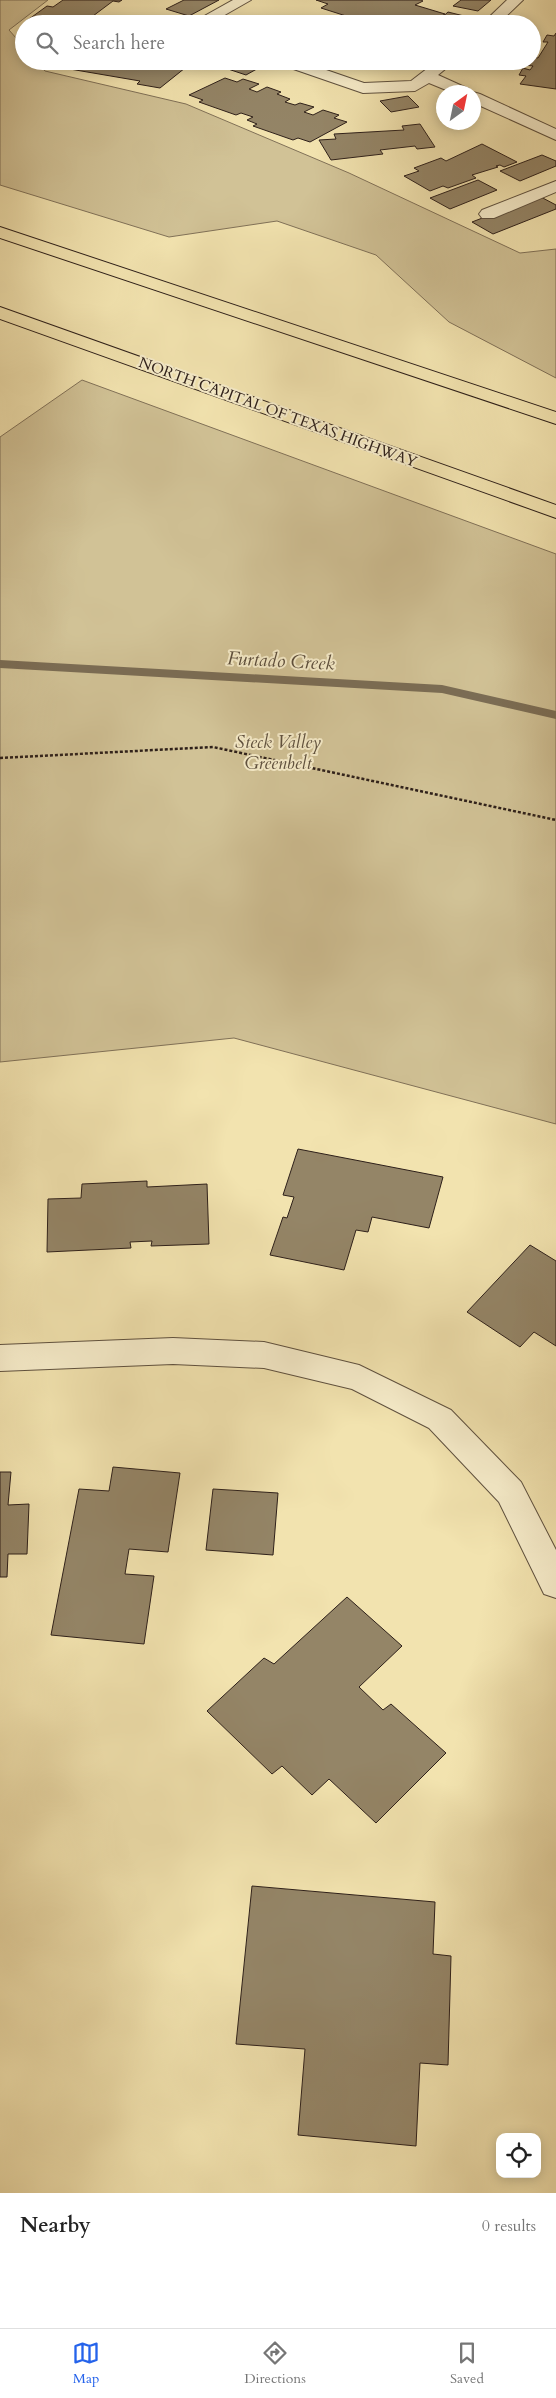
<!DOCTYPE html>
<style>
body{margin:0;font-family:Cardo,serif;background:#f2f2f2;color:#222}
.controls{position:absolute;right:15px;bottom:15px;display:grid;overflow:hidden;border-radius:10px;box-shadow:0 2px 12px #0003}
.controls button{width:45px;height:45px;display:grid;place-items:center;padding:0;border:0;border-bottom:1px solid #e0e0e0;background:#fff;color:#222;font:25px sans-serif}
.compass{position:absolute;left:436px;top:85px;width:45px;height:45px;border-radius:50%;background:#fff;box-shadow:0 2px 12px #0003;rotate:33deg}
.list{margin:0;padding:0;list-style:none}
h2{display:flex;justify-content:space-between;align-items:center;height:65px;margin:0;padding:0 20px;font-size:21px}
h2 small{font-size:16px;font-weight:400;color:#767676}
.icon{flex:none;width:28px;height:28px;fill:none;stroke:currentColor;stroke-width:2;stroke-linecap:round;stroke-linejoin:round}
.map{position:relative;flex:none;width:556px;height:2193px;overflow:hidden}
.search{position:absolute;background:#fff;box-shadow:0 2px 12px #0003;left:15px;right:15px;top:15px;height:55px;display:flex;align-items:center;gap:12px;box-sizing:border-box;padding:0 18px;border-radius:28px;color:#767676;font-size:19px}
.sheet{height:135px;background:#fff}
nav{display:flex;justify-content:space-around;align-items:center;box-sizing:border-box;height:70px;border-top:1px solid #e0e0e0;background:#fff;font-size:14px;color:#767676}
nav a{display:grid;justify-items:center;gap:2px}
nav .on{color:#2563eb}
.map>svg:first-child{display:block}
</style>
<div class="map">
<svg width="556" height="2193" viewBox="0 0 556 2193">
<rect width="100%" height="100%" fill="#f2e3af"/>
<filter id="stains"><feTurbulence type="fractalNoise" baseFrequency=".004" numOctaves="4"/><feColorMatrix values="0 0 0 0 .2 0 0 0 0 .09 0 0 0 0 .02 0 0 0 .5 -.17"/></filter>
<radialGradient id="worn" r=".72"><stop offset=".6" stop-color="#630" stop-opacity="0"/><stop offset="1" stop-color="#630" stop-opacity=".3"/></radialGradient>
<path fill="#d1c296" stroke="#807158" d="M0,0H48L9,30L24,47V61H36L45,71L186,104L349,173L520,253L556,249V378L449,322L376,255L277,221L169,237L0,185Z
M82,380L556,554V1124L234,1038L0,1062V437Z"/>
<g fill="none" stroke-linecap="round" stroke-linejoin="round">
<path fill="#7b6d55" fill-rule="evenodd" d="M0,660L442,685L556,711V719L442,693L0,668Z"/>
</g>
<path fill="#948567" stroke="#2e201a" d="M63,0H122L119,2L113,1L93,16L101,18L93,24L25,22L47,6L53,7Z
M184,0H219L189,16L166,9Z
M316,0H421L423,1L415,5L445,14L428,24H413L393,17L385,22L373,18L365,22L321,8L328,4Z
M461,0H491L478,11L453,6Z
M448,12L472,18L464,24L438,21Z
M556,33V89L520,84L526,76L519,75L523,68L530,70L533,66L525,65L528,61H532V57L538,58L548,42H543L547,35L554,36Z
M46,61H150L164,64L167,62L182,65L180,67L185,68L160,88L137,84L140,81L58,67L62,64Z
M204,61H252L264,65L246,75Z
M340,61H367L357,67Z
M225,78L237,82L243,79L259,84L249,89L257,92L267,87L281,92L277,94L290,99L285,102L295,105L300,103L314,107L304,112L313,115L323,110L339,115L334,118L347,122L310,142L298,138L293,140L253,126L257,124L247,120L253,117L241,113L236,115L199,102L203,100L189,95Z
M408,96L419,107L391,112L380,101Z
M420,124L435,147L417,149L415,146L380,150L383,154L331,160L319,140L336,139L334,134L404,130L402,126Z
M482,144L517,162L504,167L500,165L496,166L498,167L472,175L476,178L448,188L443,186L430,191L404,176L419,171L414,168L441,158L446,161Z
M542,155L556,161V166L520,181L500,171Z
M478,180L497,190L450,209L430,198Z
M539,196L556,205V209L493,234L472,222Z
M298,1149L443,1177L429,1228L372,1217L368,1232L356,1230L344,1270L270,1255L283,1217L287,1218L294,1197L283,1195Z
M147,1181V1187L207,1184L209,1244L151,1246L152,1241L130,1242L131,1248L47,1252L48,1199L81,1198L82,1184Z
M530,1245L556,1261V1346L534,1332L520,1347L467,1312Z
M113,1467L180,1473L168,1552L129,1549L125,1574L154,1576L144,1644L51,1635L79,1489L109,1491Z
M0,1472H11L8,1505L29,1504L27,1554H8L7,1577H0Z
M213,1489L278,1493L273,1555L206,1550Z
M347,1597L402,1646L359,1687L383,1710L391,1704L446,1753L376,1823L329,1779L312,1795L282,1766L272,1774L207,1711L264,1658L274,1664Z
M252,1886L435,1902L433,1954L451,1956L448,2065L420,2063L416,2146L298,2135L305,2049L236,2044Z"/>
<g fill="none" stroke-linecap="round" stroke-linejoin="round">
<g stroke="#5f513f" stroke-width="2">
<path id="lane" d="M233,0H251L209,24H190Z
M507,0H523L498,24H482Z
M276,61H300L364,83L411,81L437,61H455L438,75L469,89L471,92H451L429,83L415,91L363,93L279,64Z
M473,92L480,94L556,129V140L474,103Z
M556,181V192L494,218H482L479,214L482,210Z"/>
</g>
<g stroke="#5f513f" stroke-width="2">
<path id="street" d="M173,1338L264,1342L359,1365L451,1410L521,1482L556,1550V1598L544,1594L499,1502L429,1428L352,1389L264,1368L173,1364L0,1371V1345Z"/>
</g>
<g stroke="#2e201a" stroke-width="2">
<path id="highway" d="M0,227L556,412V424L0,238Z
M0,307L556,505V518L0,319Z"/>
</g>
<path stroke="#2e201a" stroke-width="2.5" stroke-dasharray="3 2" stroke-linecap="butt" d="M0,758L213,747L556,820"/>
<use href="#lane" fill="#f7edcb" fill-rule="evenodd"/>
<use href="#street" fill="#f7edcb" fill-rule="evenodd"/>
<use href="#highway" fill="#f2e3af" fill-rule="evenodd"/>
</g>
<g text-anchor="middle" stroke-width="4" stroke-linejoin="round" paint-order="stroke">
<g font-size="15" fill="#2e201a" stroke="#f7edcb">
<text transform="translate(278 412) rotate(20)" y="5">NORTH CAPITAL OF TEXAS HIGHWAY</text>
</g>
<g font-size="18" font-style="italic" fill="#5f513f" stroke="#f7edcb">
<text x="278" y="748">Steck Valley<tspan x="278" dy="21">Greenbelt</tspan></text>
</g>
<g font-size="19" font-style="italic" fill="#5b4d3c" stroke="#f7edcb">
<text transform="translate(281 660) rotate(3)" y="7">Furtado Creek</text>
</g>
</g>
<rect width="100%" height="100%" filter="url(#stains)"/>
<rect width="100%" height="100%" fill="url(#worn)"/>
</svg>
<div class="controls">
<button><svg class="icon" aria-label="locate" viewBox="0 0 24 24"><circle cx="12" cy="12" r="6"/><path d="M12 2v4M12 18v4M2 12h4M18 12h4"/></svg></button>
</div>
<svg class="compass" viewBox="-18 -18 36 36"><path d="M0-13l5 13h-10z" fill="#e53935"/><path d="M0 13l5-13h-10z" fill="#767676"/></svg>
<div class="search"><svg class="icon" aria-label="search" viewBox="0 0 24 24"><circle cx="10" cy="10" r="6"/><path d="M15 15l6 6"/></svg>Search here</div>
</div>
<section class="sheet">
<h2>Nearby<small>0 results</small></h2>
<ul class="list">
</ul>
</section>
<nav>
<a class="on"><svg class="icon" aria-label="map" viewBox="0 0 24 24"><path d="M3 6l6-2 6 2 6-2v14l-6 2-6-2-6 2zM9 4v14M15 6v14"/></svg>Map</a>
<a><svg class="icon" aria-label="directions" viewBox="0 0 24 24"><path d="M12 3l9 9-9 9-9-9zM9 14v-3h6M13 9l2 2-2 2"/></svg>Directions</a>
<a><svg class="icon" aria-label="saved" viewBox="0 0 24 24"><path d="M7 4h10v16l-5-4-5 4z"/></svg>Saved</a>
</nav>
